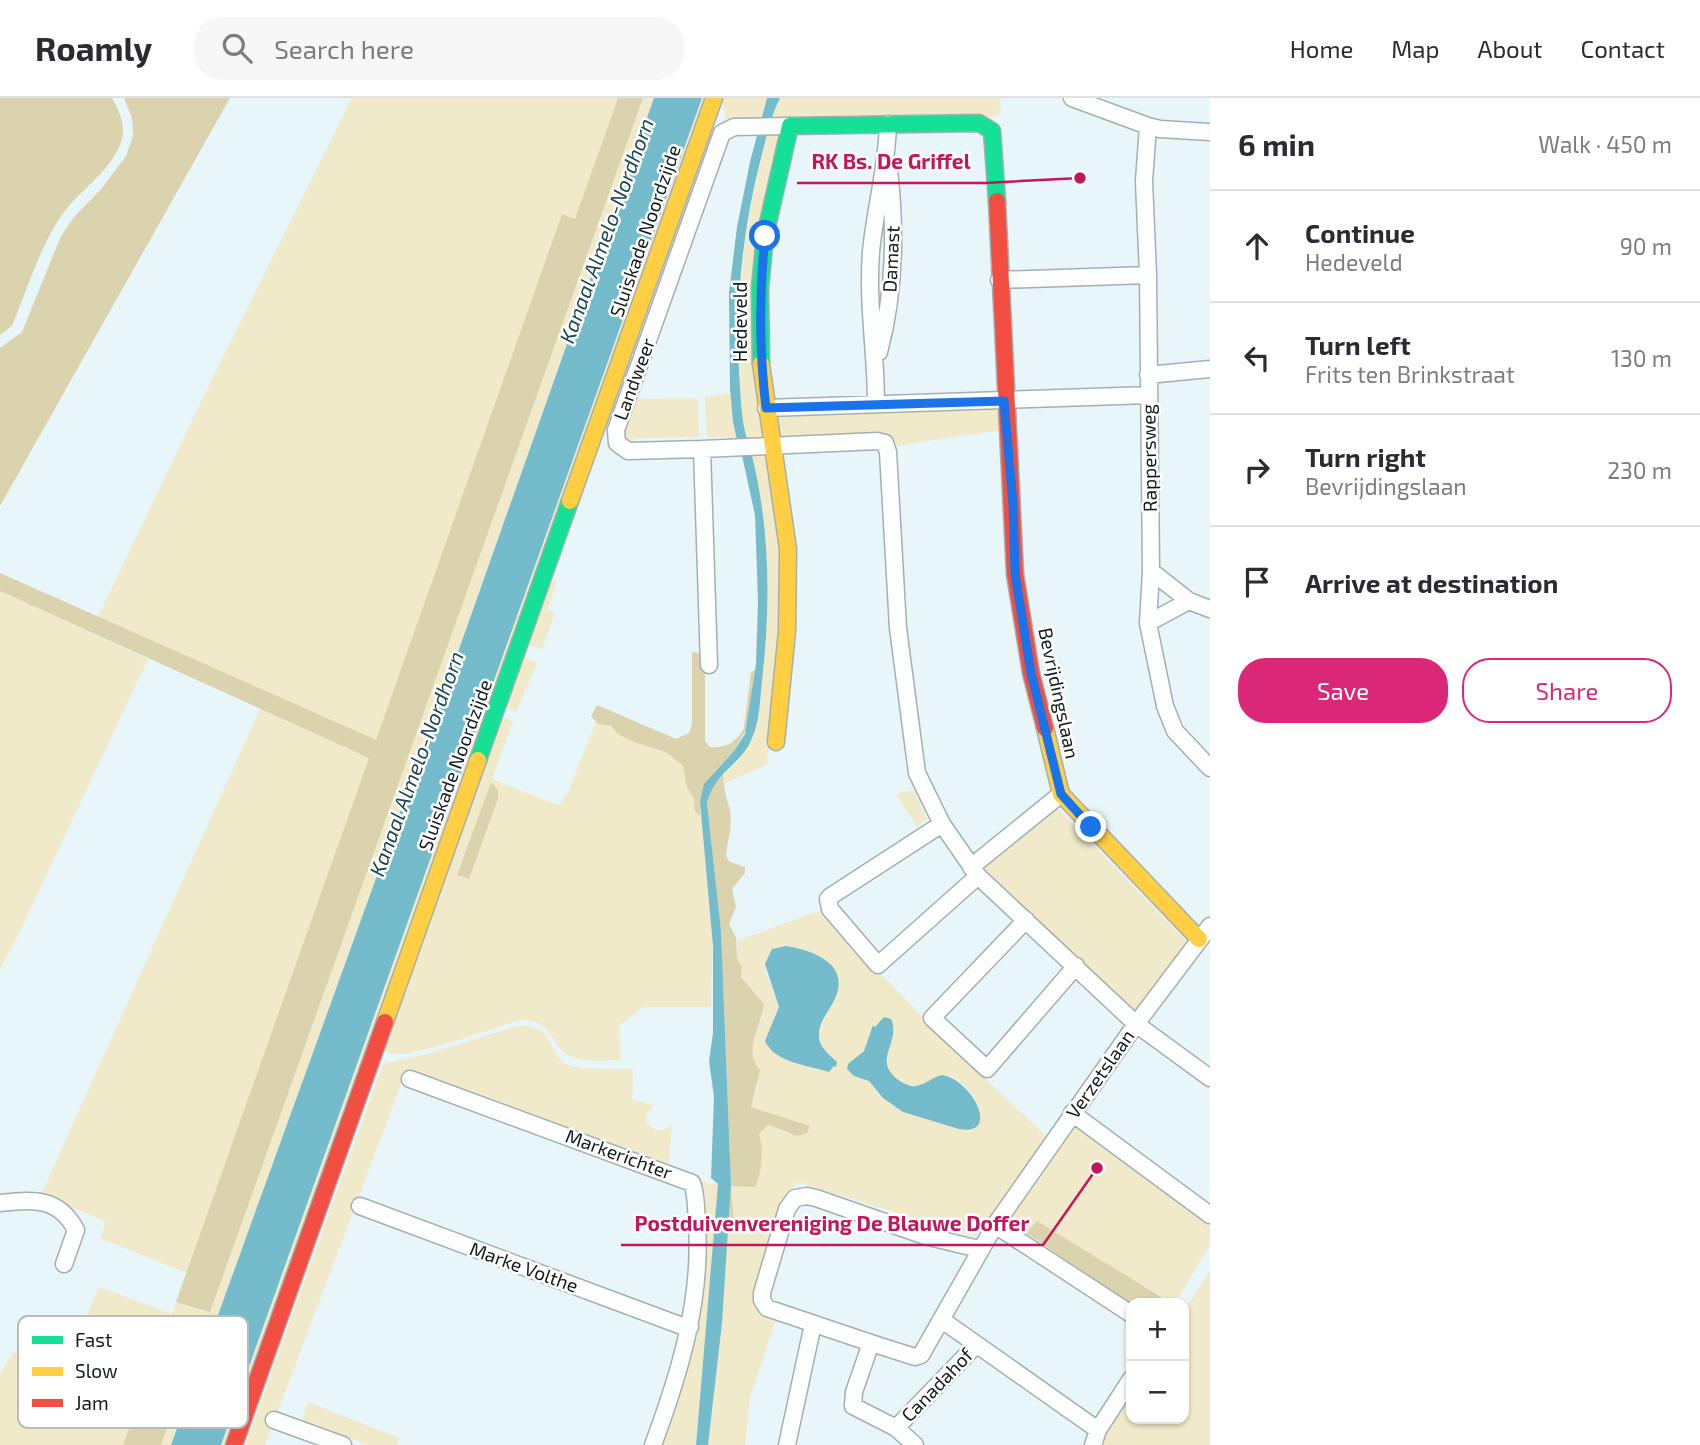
<!DOCTYPE html>
<meta charset="utf-8">
<style>
body{margin:0;font-family:"Exo 2",sans-serif;background:#f7f7f7;color:#2b2b33}
.controls{position:absolute;right:21px;bottom:21px;display:grid;overflow:hidden;border-radius:14px;box-shadow:0 2px 5px #0004}
.controls button{width:63px;height:63px;display:grid;place-items:center;padding:0;border:0;border-bottom:2px solid #e1e1e2;background:#fff;color:#2b2b33;font:35px sans-serif}
.stop{position:absolute;width:21px;height:21px;margin:-16px;border:5px solid #1a73e8;border-radius:50%;background:#fff}
.stop.end{background:#1a73e8;border-color:#fff;box-shadow:0 2px 7px #0008}
.list{margin:0;padding:0;list-style:none}
h2{display:flex;justify-content:space-between;align-items:center;height:91px;margin:0;padding:0 28px;font-size:30px}
h2 small{font-size:23px;font-weight:400;color:#7c7c81}
.list li{display:grid;grid-template-columns:46px 1fr auto;gap:21px;align-items:center;box-sizing:border-box;height:112px;padding:0 28px;border-top:2px solid #e1e1e2}
.list b{display:block;font-size:26px;white-space:nowrap}
.list p{margin:0;font-size:23px;white-space:nowrap;color:#7c7c81}
.list em{font-size:23px;font-style:normal;color:#7c7c81}
.actions{display:flex;gap:14px;padding:21px 28px}
.actions a{flex:1;padding:16px 0;border:2px solid #db2777;border-radius:28px;text-align:center;font-size:24px;color:#db2777}
.actions .main{background:#db2777;color:#fff}
.icon{flex:none;width:38px;height:38px;fill:none;stroke:currentColor;stroke-width:2;stroke-linecap:round;stroke-linejoin:round}
.map{position:relative;flex:none;width:1210px;height:1347px;overflow:hidden}
header{display:flex;align-items:center;gap:42px;box-sizing:border-box;height:98px;padding:0 35px;background:#fff;border-bottom:2px solid #e1e1e2}
header strong{font-size:33px}
nav{display:flex;gap:38px;margin-inline-start:auto;font-size:24px}
.search{width:490px;height:63px;background:#f7f7f7;display:flex;align-items:center;gap:18px;box-sizing:border-box;padding:0 24px;border-radius:28px;color:#7c7c81;font-size:26px}
main{display:flex}
aside{flex:1;background:#fff}
.map>svg:first-child{display:block}
</style>
<header>
<strong>Roamly</strong>
<div class="search"><svg class="icon" aria-label="search" viewBox="0 0 24 24"><circle cx="10" cy="10" r="6"/><path d="M15 15l6 6"/></svg>Search here</div>
<nav><a>Home</a><a>Map</a><a>About</a><a>Contact</a></nav>
</header>
<main>
<div class="map">
<svg width="1210" height="1347" viewBox="0 0 1210 1347">
<rect width="100%" height="100%" fill="#e8f5f9"/>
<path fill="#f0eaca" fill-rule="evenodd" d="M352,0H618L575,122L562,116L376,643L98,519L213,279Z
M643,0H654L463,540L171,1347H161L203,1230L173,1217L123,1347H0V1276L14,1253L63,1273L99,1189L172,1216L176,1204L210,1213Z
M702,0H710L229,1347H221Z
M722,0H767L761,22L726,26Z
M780,0H1001L999,9L1001,11L999,16L993,19L771,23Z
M769,31L782,32L771,82L762,341H747C739,317 739,286 738,261C738,179 747,110 769,31Z
M637,287L638,301L698,300L699,339L634,340L633,346L624,344L621,332Z
M731,295L733,324L737,342L729,343L728,339L707,340L705,299Z
M994,309L999,314L1001,332L894,348L890,338H780L776,315Z
M764,352L783,463L767,667L723,686V675C731,668 754,638 757,627C760,618 761,596 762,585C771,508 770,429 751,354Z
M547,481L557,484L547,512L555,515L542,551L523,545Z
M0,493L148,561L20,833L0,871Z
M520,558L537,565L516,614L502,608Z
M260,611L369,660L187,1175L100,1140L106,1123L41,1097Z
M600,613L683,658L700,704L713,829L711,909H643L619,928L621,962C605,962 584,965 570,958C550,949 557,926 523,921C501,928 411,960 393,956C388,955 387,953 384,949L499,618L513,623L492,681L555,706H560L567,697ZM491,684L498,701L469,781L457,776Z
M914,692L927,721L917,729L896,696Z
M1055,707L1187,844L1135,914L981,768Z
M824,811L877,872L959,956L1046,1038L975,1139L797,1084L789,1096L757,1193L777,1218L750,1300L745,1347H708L722,1225L731,1087L755,1089C762,1076 764,1049 759,1036L768,1027L788,1036L810,1028L751,1009L757,990L753,957L754,935L763,919L764,907L741,878L742,869L737,860V843ZM786,848L808,853L838,877L839,885L819,935L822,949L835,963L771,928L779,909L766,874L772,851ZM881,925L894,930C890,950 878,969 900,983C904,986 910,989 915,988C928,986 937,973 951,979C964,983 974,999 980,1010L883,1000L869,983L851,975L856,961L864,953L873,928Z
M517,928C561,927 543,957 571,968C583,972 619,971 633,971L632,1002L654,1007L646,1017L647,1026L658,1033L667,1031L672,1025L669,1064L666,1068L417,974L405,976L265,1347H245L383,966L428,956Z
M1073,1022L1210,1123V1147L1175,1205L1122,1177L1037,1124L1026,1135L1006,1121Z
M696,1079L709,1086H718L696,1347H659L699,1217L706,1137V1104L705,1093Z
M1210,1172V1347H1101L1131,1293V1321H1184V1214Z
M308,1304L399,1340L397,1347H368L302,1322Z"/>
<path fill="#dad3ae" d="M0,0H112C118,11 124,24 123,36C119,62 92,84 75,101C43,135 30,185 12,228L0,237Z
M124,0H230L0,408V250L22,234L61,138L74,119L102,90L126,58L133,38L132,20Z
M618,0H643L210,1214L176,1204L369,660L0,493V475L376,642L562,116L575,121Z
M692,554L703,556L705,571V643L710,649C726,651 737,643 744,630L751,574L755,572L747,630L734,653L712,677L700,704V718L695,713L694,700L687,689L683,667C676,664 672,657 665,654C647,646 623,645 611,628L598,626L591,618L597,607L676,641L689,635L692,626Z
M723,675C723,689 727,701 730,713C733,728 727,744 726,758L730,764L745,769V775L732,791L736,809L729,826L736,840L737,860L742,869L741,879L764,906C762,928 742,952 760,972L751,1009L810,1028L807,1035L797,1038L768,1027L759,1036C764,1051 762,1075 755,1089L731,1088L734,1126H729L731,1087L721,832L707,705L711,690Z
M491,684L498,692V701L469,781L457,777Z
M1037,1123L1171,1205L1131,1206L1026,1135Z
M172,1216L203,1230L161,1347H123Z"/>
<path fill="#74bccc" d="M654,0H702L221,1347H171L463,540Z
M767,0H780C771,18 767,37 762,56C742,132 734,210 740,289C741,306 742,325 747,341L737,342L733,324L730,290L729,195L737,129L750,64Z
M741,353L751,354C770,428 771,506 762,583C760,602 760,623 752,640C741,668 716,671 707,705L721,832L731,1087L722,1225L708,1347H696L718,1086L711,1080L714,999L709,963L713,935V848L700,704L704,686L734,653L745,636L756,566L758,503L755,417Z
M786,848C812,852 849,865 836,898C831,912 818,923 819,939C820,951 831,958 837,964L836,969L834,968L829,974C808,967 775,965 765,943L779,909L765,866L772,851Z
M884,919L891,921C902,944 870,963 900,983C905,986 910,989 916,988C926,986 933,979 942,977C973,982 1001,1039 959,1031L903,1014L883,1000L869,983L854,978L847,971L848,966L864,953L873,927L875,929Z"/>
<g fill="none" stroke-linecap="round" stroke-linejoin="round">
<g stroke="#a5afb2" stroke-width="19">
<path id="street" d="M1072,0L1148,28
M1210,34L1160,31L1148,28L1144,83L1148,177L1151,473L1189,503L1210,511
M999,182L1148,177
M879,254C895,194 896,133 889,72
M1148,277L1210,271
M876,305C876,255 867,205 871,154C875,111 887,70 888,26
M766,310L1149,297
M702,351L877,343L885,345L888,354L898,530L917,675L942,726L978,778L1136,926L1210,980
M1151,473L1148,525L1165,608L1175,633L1210,670
M1148,525L1189,503
M709,567L702,351L628,353L617,345L616,332L722,35L734,29L790,28
M942,726L831,798L828,801L830,811L878,867L978,778
M971,769L1061,696
M1026,822L932,920L987,971L1076,868
M410,981L692,1085C697,1098 696,1113 697,1127C702,1203 679,1277 653,1347
M1072,1015L1210,1117
M0,1105C32,1102 58,1098 76,1132L64,1166
M360,1108L682,1228L690,1229
M995,1127L1131,1216
M942,1222L1098,1332
M871,1245L767,1210L762,1202V1195L787,1111L795,1100L807,1098L816,1100L925,1138L979,1151
M274,1322L343,1347
M896,1330L976,1247
M787,1347L813,1226
M915,1347L896,1330L853,1308L854,1294L871,1245L915,1259L921,1257L995,1127L1136,926L1210,828
M1093,1347L1098,1332L1131,1281"/>
</g>
<g stroke="#a5afb2" stroke-width="19">
<path id="fast" d="M761,266L760,190L765,138L790,28L979,25L992,33L997,103
M478,662L570,403"/>
</g>
<g stroke="#a5afb2" stroke-width="19">
<path id="slow" d="M761,266L788,451L787,533L776,644
M570,403L714,0
M1045,630L1061,696L1199,841
M385,924L478,662"/>
</g>
<g stroke="#a5afb2" stroke-width="19">
<path id="jam" d="M997,103L1015,476L1031,575L1045,630
M234,1347L385,924"/>
</g>
<use href="#street" stroke="#fcfefe" stroke-width="16"/>
<use href="#fast" stroke="#16e098" stroke-width="16"/>
<use href="#slow" stroke="#ffcf43" stroke-width="16"/>
<use href="#jam" stroke="#f24e42" stroke-width="16"/>
</g>
<g fill="none" stroke-linecap="round" stroke-linejoin="round">
<path stroke="#1a73e8" stroke-width="9" d="M765,138C759,196 759,252 766,310L1004,303L1013,406L1015,476L1031,575L1061,696L1091,729"/>
</g>
<g text-anchor="middle" stroke-width="5" stroke-linejoin="round" paint-order="stroke">
<g font-size="19" fill="#121a1c" stroke="#fff">
<text transform="translate(645 133) rotate(-71)" y="7">Sluiskade Noordzijde</text>
<text transform="translate(891 161) rotate(-87)" y="7">Damast</text>
<text transform="translate(740 224) rotate(-90)" y="7">Hedeveld</text>
<text transform="translate(634 281) rotate(-70)" y="7">Landweer</text>
<text transform="translate(1149 360) rotate(-91)" y="7">Rappersweg</text>
<text transform="translate(1059 595) rotate(78)" y="7">Bevrijdingslaan</text>
<text transform="translate(455 667) rotate(-70)" y="7">Sluiskade Noordzijde</text>
<text transform="translate(1100 976) rotate(-55)" y="7">Verzetslaan</text>
<text transform="translate(619 1056) rotate(20)" y="7">Markerichter</text>
<text transform="translate(524 1169) rotate(20)" y="7">Marke Volthe</text>
<text transform="translate(937 1287) rotate(-46)" y="7">Canadahof</text>
</g>
<g font-size="21" font-style="italic" fill="#1c4750" stroke="#fff">
<text transform="translate(607 133) rotate(-70)" y="7">Kanaal Almelo-Nordhorn</text>
<text transform="translate(417 666) rotate(-70)" y="7">Kanaal Almelo-Nordhorn</text>
</g>
</g>
<rect x="18" y="1218" width="230" height="112" rx="10" fill="#fff" stroke="#b8babb" stroke-width="2"/>
<rect x="32" y="1238" width="31" height="8" fill="#16e098"/>
<rect x="32" y="1269" width="31" height="9" fill="#ffcf43"/>
<rect x="32" y="1301" width="31" height="8" fill="#f24e42"/>
<g font-size="19" fill="#121a1c">
<text x="75" y="1249">Fast</text>
<text x="75" y="1280">Slow</text>
<text x="75" y="1312">Jam</text>
</g>
<path fill="none" stroke="#c2185b" stroke-width="2.5" d="M1080 80L985 85H797M1097 1070L1043 1147H621"/>
<g fill="#c2185b" stroke="#fff" stroke-width="2.5">
<circle cx="1080" cy="80" r="7"/>
<circle cx="1097" cy="1070" r="7"/>
</g>
<g font-size="21" text-anchor="middle" font-weight="bold" fill="#c2185b" stroke="#fff" stroke-width="5" stroke-linejoin="round" paint-order="stroke">
<text x="891" y="71">RK Bs. De Griffel</text>
<text x="832" y="1133">Postduivenvereniging De Blauwe Doffer</text>
</g>
</svg>
<div class="controls">
<button>+</button>
<button>−</button>
</div>
<div class="stop" style="left:765px;top:138px"></div>
<div class="stop end" style="left:1091px;top:729px"></div>
</div>
<aside>
<h2>6 min<small>Walk · 450 m</small></h2>
<ul class="list">
<li><svg class="icon" aria-label="ahead" viewBox="0 0 24 24"><path d="M12 20V5M6 11l6-6 6 6"/></svg><div><b>Continue</b><p>Hedeveld</p></div><em>90 m</em></li>
<li><svg class="icon" aria-label="left" viewBox="0 0 24 24"><path d="M17 20v-9H6M10 6l-5 5 5 5"/></svg><div><b>Turn left</b><p>Frits ten Brinkstraat</p></div><em>130 m</em></li>
<li><svg class="icon" aria-label="right" viewBox="0 0 24 24"><path d="M7 20v-9h11M14 6l5 5-5 5"/></svg><div><b>Turn right</b><p>Bevrijdingslaan</p></div><em>230 m</em></li>
<li><svg class="icon" aria-label="arrive" viewBox="0 0 24 24"><path d="M6 21V4h12l-3 4 3 4H6"/></svg><div><b>Arrive at destination</b></div></li>
</ul>
<div class="actions"><a class="main">Save</a><a>Share</a></div>
</aside>
</main>
